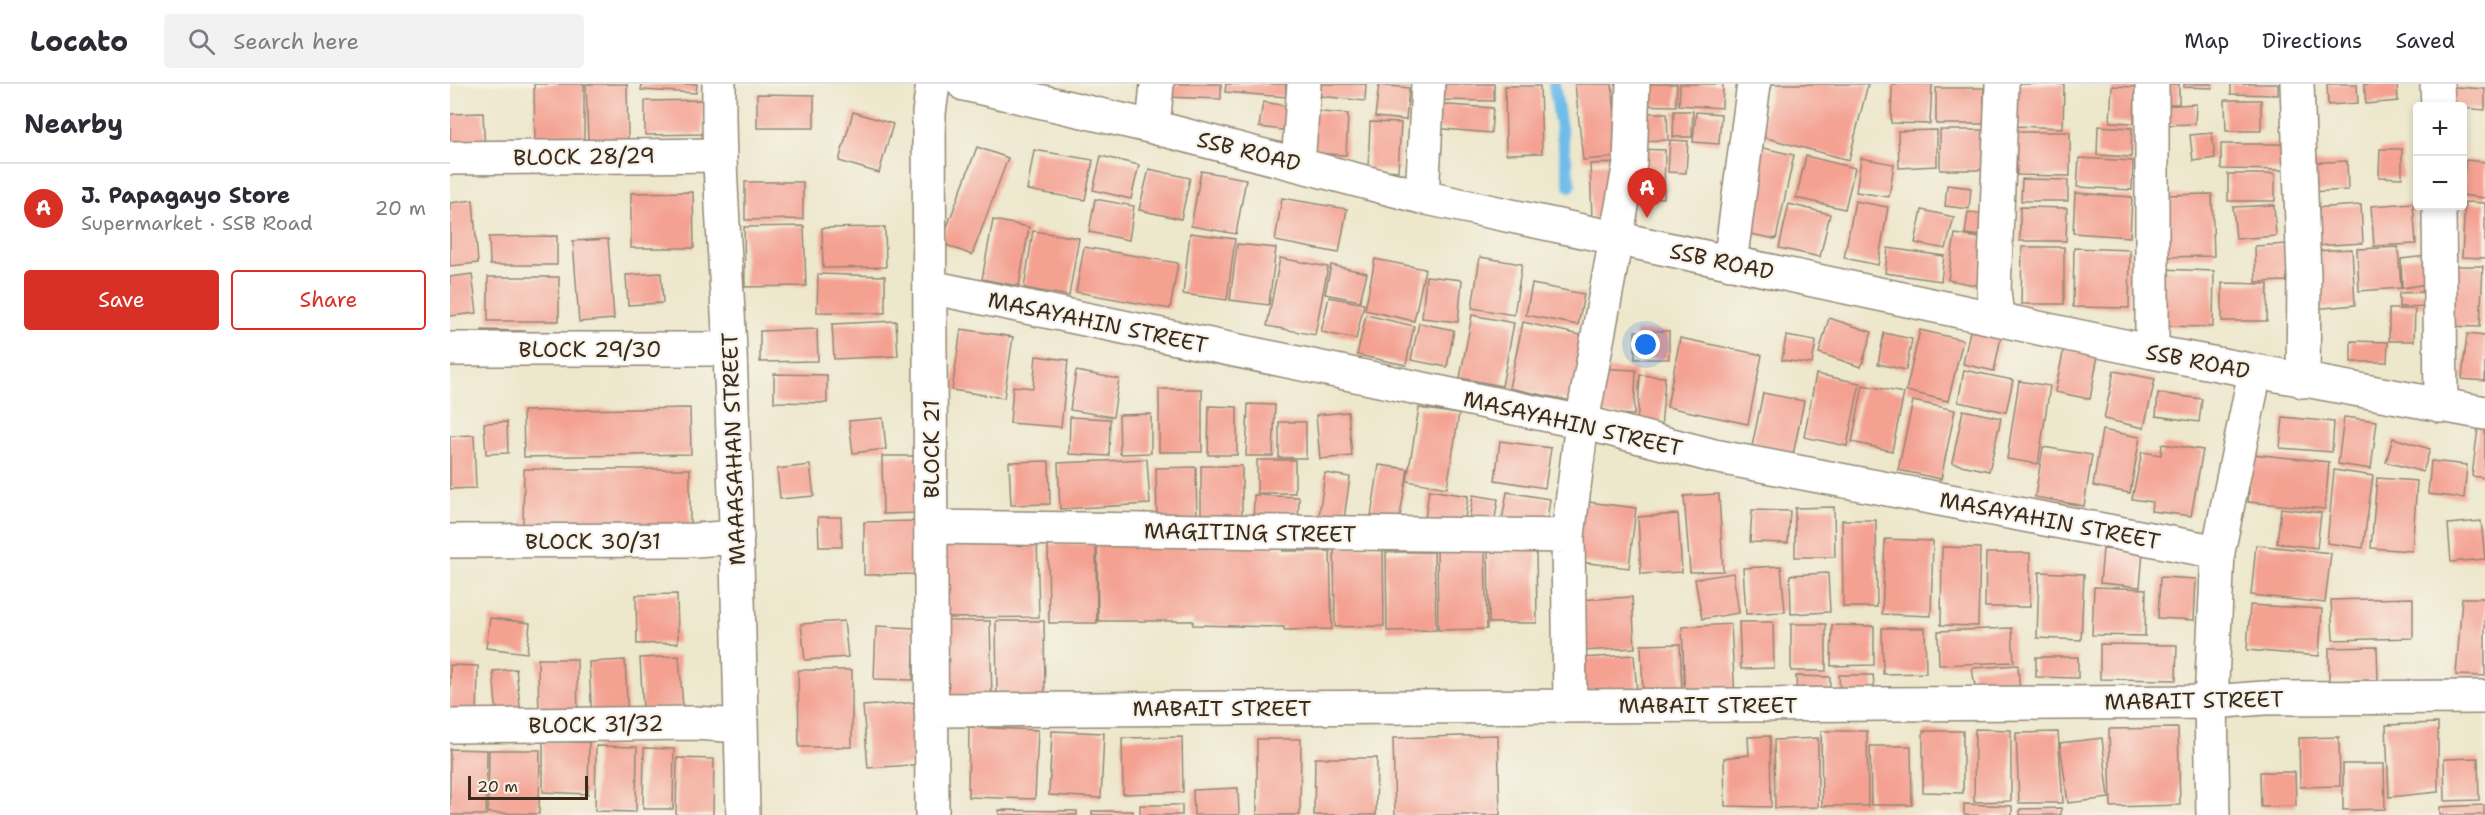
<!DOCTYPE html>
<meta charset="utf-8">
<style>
body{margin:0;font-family:"Shantell Sans",sans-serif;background:#f2f2f3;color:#2b2b33}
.controls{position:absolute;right:18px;top:18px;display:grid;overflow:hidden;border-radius:6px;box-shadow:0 3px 9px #0003}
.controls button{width:54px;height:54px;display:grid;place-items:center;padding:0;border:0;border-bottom:2px solid #e1e1e2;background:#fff;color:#2b2b33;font:30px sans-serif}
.scale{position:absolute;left:18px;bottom:15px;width:120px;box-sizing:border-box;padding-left:6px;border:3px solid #3b2a1e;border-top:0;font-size:16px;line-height:21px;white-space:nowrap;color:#3b2a1e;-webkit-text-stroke:4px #f7f3e8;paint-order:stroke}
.you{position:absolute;left:1196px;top:261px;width:21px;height:21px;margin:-15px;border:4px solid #fff;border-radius:50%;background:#1a73e8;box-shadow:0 0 0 9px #1a73e833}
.badge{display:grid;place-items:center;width:39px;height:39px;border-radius:50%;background:#d93025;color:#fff;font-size:20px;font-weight:700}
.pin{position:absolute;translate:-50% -50px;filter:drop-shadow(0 2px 3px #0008)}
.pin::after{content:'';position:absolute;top:32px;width:21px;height:18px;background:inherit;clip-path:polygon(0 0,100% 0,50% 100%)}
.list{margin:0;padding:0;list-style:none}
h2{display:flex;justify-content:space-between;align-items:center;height:78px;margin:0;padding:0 24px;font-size:26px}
h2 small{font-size:20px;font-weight:400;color:#7c7c81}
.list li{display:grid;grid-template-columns:39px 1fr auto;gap:18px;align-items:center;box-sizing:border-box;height:90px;padding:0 24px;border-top:2px solid #e1e1e2}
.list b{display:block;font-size:22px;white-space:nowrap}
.list p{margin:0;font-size:20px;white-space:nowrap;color:#7c7c81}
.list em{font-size:20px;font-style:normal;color:#7c7c81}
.actions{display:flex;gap:12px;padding:18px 24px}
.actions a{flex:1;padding:14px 0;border:2px solid #d93025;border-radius:6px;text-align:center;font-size:21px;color:#d93025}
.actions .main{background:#d93025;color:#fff}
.icon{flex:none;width:33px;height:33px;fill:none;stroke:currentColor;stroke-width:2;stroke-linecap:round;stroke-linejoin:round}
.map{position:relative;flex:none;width:2035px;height:731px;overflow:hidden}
header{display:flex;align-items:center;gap:36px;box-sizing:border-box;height:84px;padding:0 30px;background:#fff;border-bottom:2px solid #e1e1e2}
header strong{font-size:28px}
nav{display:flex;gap:33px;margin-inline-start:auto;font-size:21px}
.search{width:420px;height:54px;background:#f2f2f3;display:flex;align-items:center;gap:15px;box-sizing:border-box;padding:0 21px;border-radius:6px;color:#7c7c81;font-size:22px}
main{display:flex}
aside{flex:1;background:#fff}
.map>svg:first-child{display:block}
</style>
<header>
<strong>Locato</strong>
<div class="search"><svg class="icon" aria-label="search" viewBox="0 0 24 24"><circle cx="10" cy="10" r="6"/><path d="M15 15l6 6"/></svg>Search here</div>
<nav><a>Map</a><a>Directions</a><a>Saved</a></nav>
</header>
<main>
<aside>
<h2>Nearby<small></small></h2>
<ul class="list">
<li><span class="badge">A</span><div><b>J. Papagayo Store</b><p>Supermarket · SSB Road</p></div><em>20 m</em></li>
</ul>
<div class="actions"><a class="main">Save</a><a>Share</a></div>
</aside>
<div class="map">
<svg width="2035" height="731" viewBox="0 0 2035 731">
<rect width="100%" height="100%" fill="#f7f3e8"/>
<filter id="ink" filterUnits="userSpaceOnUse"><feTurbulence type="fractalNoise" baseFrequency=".0167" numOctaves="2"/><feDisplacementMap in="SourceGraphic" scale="12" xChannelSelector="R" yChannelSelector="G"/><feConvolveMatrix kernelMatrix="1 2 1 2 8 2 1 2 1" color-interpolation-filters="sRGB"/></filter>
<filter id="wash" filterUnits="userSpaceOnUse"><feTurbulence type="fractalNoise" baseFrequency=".008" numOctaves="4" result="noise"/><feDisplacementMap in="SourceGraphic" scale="24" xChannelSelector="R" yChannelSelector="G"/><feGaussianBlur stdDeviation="1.35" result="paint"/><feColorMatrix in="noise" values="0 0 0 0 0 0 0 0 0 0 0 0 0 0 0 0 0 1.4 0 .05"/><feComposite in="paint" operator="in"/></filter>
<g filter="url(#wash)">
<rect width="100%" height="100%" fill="#ede7cc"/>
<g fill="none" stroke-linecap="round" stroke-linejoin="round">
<path stroke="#70bce9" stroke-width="12" d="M1104,0L1120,102"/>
</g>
<g id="blocks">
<path fill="#f4a192" d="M84,0H134V60H85Z
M136,0H177L178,56L138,57Z
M192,0H247L246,9L191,6Z
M715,0H771V15L715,13Z
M776,0H836V13L775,8Z
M862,0H916L915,17L861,11Z
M986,0H1044V17L985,16Z
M1125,0H1162L1169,73L1133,76Z
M1180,0H1227L1226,22L1179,21Z
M1230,0H1273L1272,24L1229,21Z
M1322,0H1418L1399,76L1309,52Z
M1442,0H1482L1480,40L1441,39Z
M1566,0H1614L1613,44L1564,42Z
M1707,0H1729V20H1707Z
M1734,0H1762V4L1734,3Z
M1781,0H1828V11L1781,10Z
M1877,0H1907L1908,19L1878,21Z
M1914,0H1947L1948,17L1916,20Z
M929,1L959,4L956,36L925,33Z
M1055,2H1090L1092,69L1056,70Z
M1662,2L1685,3L1684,39L1660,38Z
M1991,2L2035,5V26L1990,22Z
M1486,4H1534V40H1486Z
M307,10L364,11V44H307Z
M253,16V50L195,51V17Z
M1775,16H1811V47H1776Z
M813,18L843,23L840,47L809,43Z
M984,20L1043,24L1041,49L982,44Z
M1746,20L1745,40L1711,41V22Z
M858,27L898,30L896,71L855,69Z
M1224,27H1243L1242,53H1223Z
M403,28L443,40L429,89L389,77Z
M1246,28L1271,30L1269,60L1243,58Z
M33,29L35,67L0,68V30Z
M1184,29H1217L1218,56L1185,57Z
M920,38L951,39L948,87L918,85Z
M1648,42L1682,44L1681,73L1647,71Z
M1487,46V82L1449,84L1448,47Z
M1490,46H1535V86H1490Z
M1566,48H1620V92L1567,91Z
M1762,49L1765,74L1743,77L1740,51Z
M1220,56L1238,57L1236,89L1218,88Z
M1771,60H1837V86L1771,85Z
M527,63L558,74L522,171L491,159Z
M1309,63L1344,71L1326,155L1290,148Z
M1187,65L1215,66L1214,114L1185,113Z
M1930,65H1952V94L1929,93Z
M584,66L643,76L635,116L577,106Z
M651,72L689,81L681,115L643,106Z
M1356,72L1405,84L1395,125L1346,114Z
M1411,74L1444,80L1439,113L1406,108Z
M1629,74L1683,77L1682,106L1627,103Z
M2016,76L2035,78V114L2012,111Z
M1897,77L1898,106L1858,108L1857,79Z
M1166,79L1167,135L1142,136L1140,80Z
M699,85L740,94L731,135L689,126Z
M751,87L796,95L786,150L741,142Z
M1778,90H1825V117H1778Z
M1572,95L1618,96V117H1571Z
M295,98H353V135L295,136Z
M1497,101L1521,104L1519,125L1495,122Z
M243,108L244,164H181V109Z
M1625,109L1682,113L1680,153L1623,149Z
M1762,110L1764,172L1713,173L1711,111Z
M832,114L897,125L889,169L825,157Z
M645,115L684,122L679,156L639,148Z
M23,116L28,179L0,182V119Z
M1405,117L1438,123L1428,181L1394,174Z
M2015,118L2035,119V174L2012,173Z
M1963,119L1966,160L1924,162L1921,122Z
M1339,120L1380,130L1370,173L1329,164Z
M1824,121L1826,152L1786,155L1783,123Z
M1911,121L1913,159L1865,162L1863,124Z
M1570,123L1617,124L1616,157H1570Z
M1472,126L1504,133L1496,165L1465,159Z
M1518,128L1543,131L1540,153L1515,150Z
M543,136L579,143L569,202L532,195Z
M354,142L356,202L295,203L294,143Z
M435,143L436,183L373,184L372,144Z
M583,147L629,154L619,212L574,204Z
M740,149L785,155L777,216L733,210Z
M1505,150L1537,155L1530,202L1498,196Z
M107,152V181H40L39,153Z
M158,155L164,235L129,238L123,157Z
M787,160L826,164L819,221L780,216Z
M1838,160L1839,197L1806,198L1805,162Z
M634,163L728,179L720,225L626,208Z
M1572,163H1614V220H1571Z
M1948,163L1951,204L1909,207L1907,165Z
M1438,164L1494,172L1491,197L1435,189Z
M1624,164L1680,166L1679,224L1623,223Z
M1902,165L1905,221L1863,225L1862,167Z
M1976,172V200L1952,204L1951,175Z
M1030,173L1072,180L1064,231L1022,224Z
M830,174L878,183L865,251L817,242Z
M925,175L975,185L964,237L915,226Z
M881,181L917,189L910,217L875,210Z
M1998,182H2033L2030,243L1995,242Z
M1710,185L1764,187L1763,243L1709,242Z
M211,189L213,219L178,221L176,191Z
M22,190L27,229L0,232V193Z
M368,190L435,192V229L367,228Z
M976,192L1012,196L1008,238L972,234Z
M38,193H109V237H38Z
M1772,199L1818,200L1817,237H1772Z
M1082,200L1134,210L1128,241L1076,231Z
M1979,208L1980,222L1949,223V209Z
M879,213L914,220L906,255L871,248Z
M1939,225H1965L1964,257H1939Z
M916,231L964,242L956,281L907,271Z
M1022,231L1064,239L1052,302L1010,294Z
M1379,234L1422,248L1411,283L1369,269Z
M446,237L448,272L384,275L382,240Z
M1073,238L1135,252L1122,317L1059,304Z
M969,239L1004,246L997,283L961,276Z
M367,245L368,277L310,278V247Z
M511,245L563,253L554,314L502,306Z
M32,246L75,247V257H33Z
M1470,246L1513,256L1498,317L1456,307Z
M1185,247H1219V275H1185Z
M1520,247L1551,253L1544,287L1513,280Z
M1434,249L1462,255L1456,286L1428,280Z
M2017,250L2035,252V297L2012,295Z
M1336,252L1366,257L1362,280L1332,276Z
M1230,254L1312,271L1298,340L1217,323Z
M1901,257L1938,258L1937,278H1901Z
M1614,264L1648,271L1640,315L1605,308Z
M586,272L618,276L611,343L560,339L563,302L583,304Z
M1144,284L1186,286L1184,331L1141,329Z
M1514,286L1563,296L1556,328L1508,318Z
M626,287L669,295L663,333L620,326Z
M1664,287L1705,295L1694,344L1654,335Z
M324,290L377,291V319L324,318Z
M1366,290L1410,299L1397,362L1354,353Z
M1190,291L1215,293L1211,346L1187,344Z
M1569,297L1600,302L1588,380L1557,375Z
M1413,301L1454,309L1442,367L1402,358Z
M709,305H752V368H709Z
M1313,309L1354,317L1341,381L1300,372Z
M1708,309L1752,315L1749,338L1706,332Z
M1463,317L1505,326L1491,395L1448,386Z
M798,320L825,321L823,372H796Z
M759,322L787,323V371H758Z
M240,324L241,370L74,373L73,327Z
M969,324L1009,330L997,404L957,397Z
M1513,326L1551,334L1539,387L1502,379Z
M898,328L902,372L870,375L866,331Z
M701,330V369L670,370L669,331Z
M620,333L660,335L659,372L619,370Z
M1833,333L1884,338L1882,368L1830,364Z
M1894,333L1927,337L1921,385L1888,380Z
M433,334L436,365L403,369L399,337Z
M2029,336L2035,337V394L2022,392Z
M57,338L58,369L36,370L34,339Z
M829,338H856V374H829Z
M1652,346L1690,353L1680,409L1643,402Z
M24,351L26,404L0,405V352Z
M1943,354L1980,365L1973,388L1936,378Z
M1050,357L1101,364L1095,404L1045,396Z
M1712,360L1753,366L1741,432L1701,427L1702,418L1682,415L1692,368L1711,371Z
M1593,363L1642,371L1634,422L1585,413Z
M1802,370L1879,378L1875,425L1798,418Z
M432,372H468L469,429L433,430Z
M697,375L700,420L610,425L608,379Z
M807,376H845V409H807Z
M599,377L600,420L561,421L559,378Z
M1981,377L2017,381L2014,414L1978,410Z
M360,381L364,412L330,415L327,385Z
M929,381L958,385L949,438L921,432Z
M751,382H792V442H751Z
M746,383L747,441H707L706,384Z
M74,385H240V443L73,442Z
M1884,386L1923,392L1913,464L1877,459Z
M875,389L900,393L894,435L869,432Z
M1927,394L1967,397L1962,467L1921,464Z
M979,406L1018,412L1014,442L975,435Z
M1057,408L1100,415L1096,443L1052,436Z
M1269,410L1273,487L1240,488L1234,412Z
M804,411L849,413L848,446L803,444Z
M1023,411L1048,415L1044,441L1019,437Z
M1130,417L1186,424L1179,484L1122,477Z
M1384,423L1385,473H1345V424Z
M1831,424L1871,429L1867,464L1827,459Z
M1302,426L1340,427L1338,459L1300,458Z
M1228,430L1232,488L1191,490L1188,433Z
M368,433H391L392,463H369Z
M1392,436H1426L1427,523H1393Z
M472,437V490L414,491V438Z
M2031,437L2035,475L2001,478L1998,440Z
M587,454L589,533L492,534L491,455Z
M1435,455L1483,457L1481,532L1432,530Z
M647,458L833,463V467H880L882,545L834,546V543L743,541V537H648Z
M598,460H646L647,539H599Z
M1038,460H1086L1087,539H1039Z
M1806,461L1881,469L1875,519L1801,511Z
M884,463H933L934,542L885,543Z
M1492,463L1530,464L1528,542L1491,541Z
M1653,465L1693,468L1690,503L1650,499Z
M987,466H1035L1037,545L988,546Z
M936,468H984L986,546L937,547Z
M1536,469H1580V523H1535Z
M1331,482L1335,528L1296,530L1293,484Z
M1589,488L1634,490L1631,556L1587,554Z
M1283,489L1289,529L1252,535L1245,495Z
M1378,489L1380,528L1341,530L1340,491Z
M1710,493L1746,495L1744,536L1708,534Z
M1644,503L1696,505L1695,552L1642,551Z
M227,510L228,559L187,560L186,511Z
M1182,513L1185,564L1131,567L1128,516Z
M1963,514V554L1883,556L1881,516Z
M2012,514H2035V592L2006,591Z
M1800,521L1872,525L1869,572L1797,566Z
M40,534L80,539L77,569L36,564Z
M394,537L398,573L355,576L351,540Z
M492,537H540L542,616H493Z
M546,537H594L595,616H547Z
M1289,538H1323L1324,584L1291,585Z
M1281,540L1285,615L1235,617L1232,543Z
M1341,540H1376V587H1341Z
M1382,541L1424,542V581L1381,582Z
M426,542L465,544L463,596L424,595Z
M1432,544H1475L1476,589L1433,590Z
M1562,544L1564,578L1489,581L1488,547Z
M1230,560L1232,607L1193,608L1191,561Z
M1650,560L1727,561L1726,596L1650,595Z
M1927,563L1928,596L1879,597V564Z
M1184,571L1187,609L1132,613L1129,574Z
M229,572L233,623L193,625L190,574Z
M1586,573H1628V594L1586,593Z
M88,575H127L128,640H89Z
M175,576L178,636L142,638L139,578Z
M0,581L28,582L27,637L0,636Z
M1568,581L1570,611L1526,609L1522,584Z
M66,585L71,631L47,633L43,587Z
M348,586H402V663H349Z
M1389,591H1423L1425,610H1390Z
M1346,592L1380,593V614L1347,613Z
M472,618L476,680L418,684L413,622Z
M1988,639V708L1939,713L1936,641Z
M519,643L588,646L585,715L518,713Z
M1728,644L1730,721L1661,723L1659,645Z
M1525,645L1561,646V717L1524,718Z
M602,647L654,649L651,714L599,711Z
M1371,647H1417L1418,722H1372Z
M1473,647H1513V709L1473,708Z
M1608,648L1613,719H1569L1566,649Z
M1048,651L1050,731H945L943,654Z
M1320,652L1321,723L1275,722L1274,674L1299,671L1298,653Z
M732,653L733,708L673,710L672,654Z
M1889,653L1890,702L1850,703L1849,654Z
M1368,654V723L1325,724L1324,656Z
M1652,654L1659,714L1618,719L1610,659Z
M807,655H851L850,731H807Z
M93,657L139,658L138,710L93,708Z
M146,662L187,663L186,728L145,727Z
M1420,662H1461L1462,721H1421Z
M194,664L224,665L223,725H193Z
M0,665L37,666L36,731H0Z
M39,666H90L89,730L38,729Z
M227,674L264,675L263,731H226Z
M865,674H927L926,731H864Z
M2028,674L2029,716L1995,717L1994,675Z
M1893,680H1934L1935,725L1893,726Z
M1810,688H1845L1846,722L1811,723Z
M788,704L789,731H744L743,706Z
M1514,720L1562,722V731H1514Z
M690,721H732V731H690Z
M2034,721V731H1990V723Z
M1611,724V731H1570V725Z
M549,726L627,727V731H549Z
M642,727H683V731H642Z"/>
</g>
</g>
<g filter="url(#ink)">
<use href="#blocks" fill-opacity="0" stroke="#948875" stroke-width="1.5"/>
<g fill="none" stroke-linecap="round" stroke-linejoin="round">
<g stroke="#948875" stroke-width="36">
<path id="street" d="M269,0C268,90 276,178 280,268C286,422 290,577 293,731
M514,0L703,43L972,113L1702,268L2035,329
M1847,0L1854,193L1853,297
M1987,0L1988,22
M703,43L707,0
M0,74L269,71
M848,80L854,0
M972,113L978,0
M1989,122L1991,322
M1280,179L1304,0
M480,203L1132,338L1264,372L1768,468
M1547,233L1544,207L1552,0
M0,265H280
M1702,268V0
M481,443L1118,452
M0,457L245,456L287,453
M1120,622L1118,452L1132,338L1180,79L1183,0
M481,626L1761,618L1814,614L2035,613
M0,642L245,639L291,642
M482,731L479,29L483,0
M1763,731L1761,618L1768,468L1805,288"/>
</g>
<use href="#street" stroke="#fff" stroke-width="33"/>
</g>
</g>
<g text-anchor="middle" stroke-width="4.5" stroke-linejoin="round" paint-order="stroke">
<g font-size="22" fill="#3b2a1e" stroke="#f7f3e8">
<text transform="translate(799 67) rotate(14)" y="8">SSB ROAD</text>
<text transform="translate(134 72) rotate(-1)" y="8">BLOCK 28/29</text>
<text transform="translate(1272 177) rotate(12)" y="8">SSB ROAD</text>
<text transform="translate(648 238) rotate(12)" y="8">MASAYAHIN STREET</text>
<text x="140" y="273">BLOCK 29/30</text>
<text transform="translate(1748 277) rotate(11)" y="8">SSB ROAD</text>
<text transform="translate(1123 339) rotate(13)" y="8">MASAYAHIN STREET</text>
<text transform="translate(283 365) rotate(-92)" y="8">MAAASAHAN STREET</text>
<text transform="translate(481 365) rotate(-90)" y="8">BLOCK 21</text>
<text transform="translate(1600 436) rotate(11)" y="8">MASAYAHIN STREET</text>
<text transform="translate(800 448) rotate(1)" y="8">MAGITING STREET</text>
<text x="143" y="465">BLOCK 30/31</text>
<text transform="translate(1744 616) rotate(-1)" y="8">MABAIT STREET</text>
<text x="1258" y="629">MABAIT STREET</text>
<text x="772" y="632">MABAIT STREET</text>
<text transform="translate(146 640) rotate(-1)" y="8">BLOCK 31/32</text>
</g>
</g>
</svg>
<div class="controls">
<button>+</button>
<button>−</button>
</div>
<div class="scale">20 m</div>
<div class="you"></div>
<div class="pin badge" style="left:1197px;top:134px">A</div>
</div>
</main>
